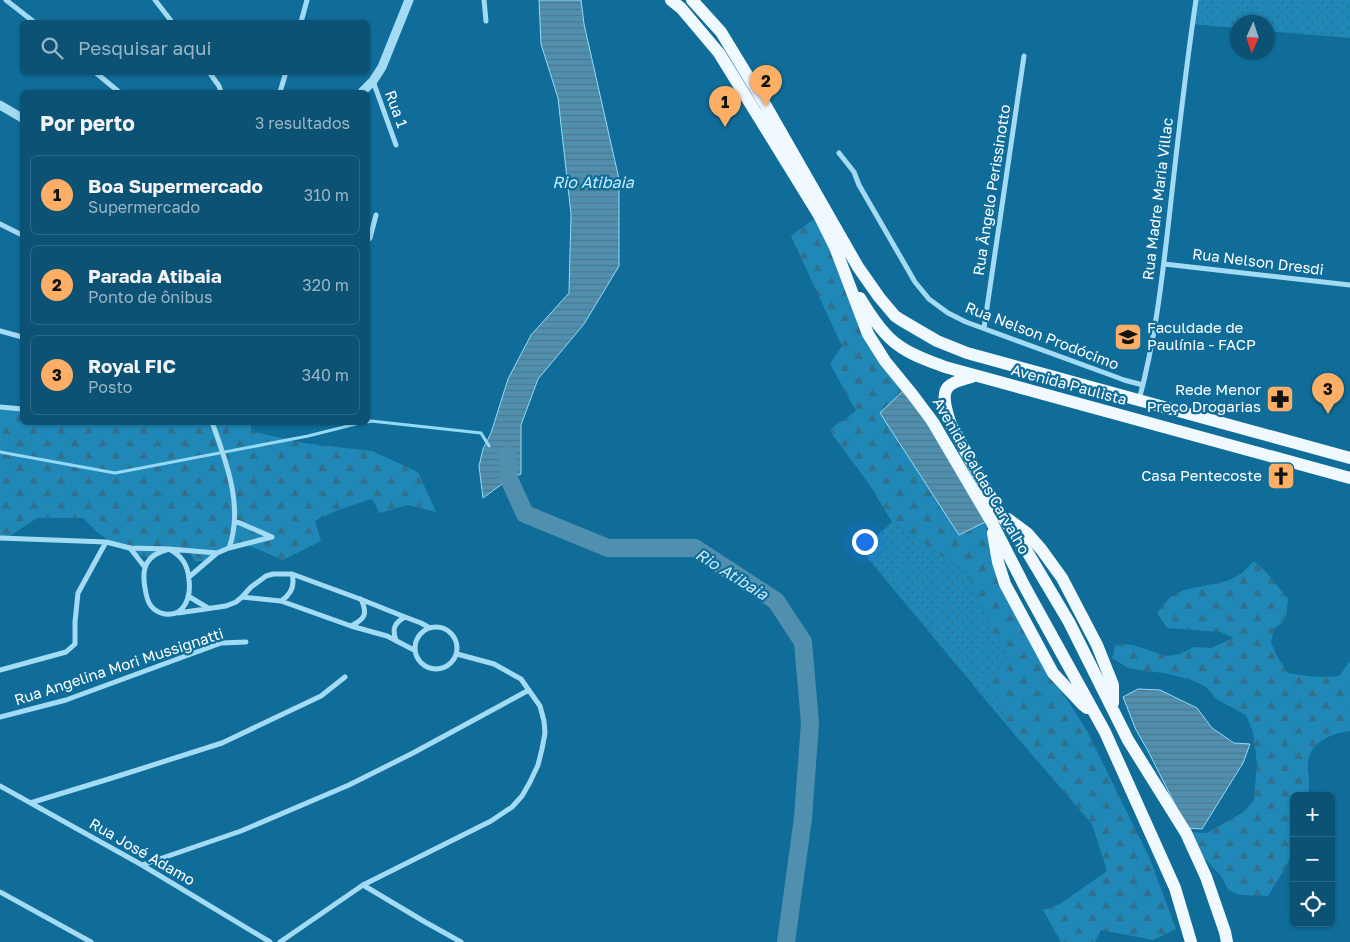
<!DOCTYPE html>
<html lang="pt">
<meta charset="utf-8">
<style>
body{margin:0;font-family:"Golos Text",sans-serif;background:#1a5c7c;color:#f1f3f6}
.controls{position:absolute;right:15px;bottom:15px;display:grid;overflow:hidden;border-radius:8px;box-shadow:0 1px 4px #0004}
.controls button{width:45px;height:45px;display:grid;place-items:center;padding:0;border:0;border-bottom:1px solid #2c6986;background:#0c5274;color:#f1f3f6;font:25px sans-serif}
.compass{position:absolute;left:1230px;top:15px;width:45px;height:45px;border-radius:50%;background:#0c5274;box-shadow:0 1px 4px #0004;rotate:183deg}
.you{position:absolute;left:864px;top:541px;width:18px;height:18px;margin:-12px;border:4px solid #fff;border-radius:50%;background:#1a73e8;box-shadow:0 0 0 8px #1a73e833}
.badge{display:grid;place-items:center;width:32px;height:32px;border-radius:50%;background:#ffae66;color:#111;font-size:16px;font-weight:700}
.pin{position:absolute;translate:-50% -41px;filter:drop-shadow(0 1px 2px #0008)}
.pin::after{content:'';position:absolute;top:26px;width:18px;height:15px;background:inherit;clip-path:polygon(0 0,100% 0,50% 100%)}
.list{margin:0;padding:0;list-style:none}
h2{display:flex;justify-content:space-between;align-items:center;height:65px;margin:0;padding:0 20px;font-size:21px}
h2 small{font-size:16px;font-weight:400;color:#9ab6c5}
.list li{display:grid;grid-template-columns:32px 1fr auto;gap:15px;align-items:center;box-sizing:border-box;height:80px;margin:0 10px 10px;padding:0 10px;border:1px solid #2c6986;border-radius:8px}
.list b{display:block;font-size:19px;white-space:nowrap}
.list p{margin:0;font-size:16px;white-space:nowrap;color:#9ab6c5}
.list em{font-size:16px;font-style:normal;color:#9ab6c5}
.icon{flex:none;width:28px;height:28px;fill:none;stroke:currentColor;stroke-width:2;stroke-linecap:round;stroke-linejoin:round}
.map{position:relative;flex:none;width:1350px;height:942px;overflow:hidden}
.search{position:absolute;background:#0c5274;box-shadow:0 1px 4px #0004;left:20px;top:20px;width:350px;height:55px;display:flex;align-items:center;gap:12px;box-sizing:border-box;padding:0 18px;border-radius:8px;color:#9ab6c5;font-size:19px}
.panel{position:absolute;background:#0c5274;box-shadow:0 1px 4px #0004;left:20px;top:90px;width:350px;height:335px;border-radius:8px}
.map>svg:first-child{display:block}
</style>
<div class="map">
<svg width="1350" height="942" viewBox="0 0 1350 942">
<defs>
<pattern id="grass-dots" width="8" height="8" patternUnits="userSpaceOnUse" patternTransform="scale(1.25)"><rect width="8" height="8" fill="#1f88b7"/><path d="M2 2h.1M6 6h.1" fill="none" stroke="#31708c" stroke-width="1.8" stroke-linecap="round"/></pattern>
<pattern id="forest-firs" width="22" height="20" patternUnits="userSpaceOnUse" patternTransform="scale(1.25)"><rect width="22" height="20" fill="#1f88b7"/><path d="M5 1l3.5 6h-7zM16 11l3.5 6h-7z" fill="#31708c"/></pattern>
<pattern id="water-rules" width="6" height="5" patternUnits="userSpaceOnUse" patternTransform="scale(1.25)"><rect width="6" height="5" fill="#5090ae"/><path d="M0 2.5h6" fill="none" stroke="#4f788c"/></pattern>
</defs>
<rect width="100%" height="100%" fill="#106d9a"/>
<path fill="url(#grass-dots)" d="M1196,0H1350V38L1268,31V22H1238L1237,28L1192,24Z
M892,522L966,572L1010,664L985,678L1014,734L861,550Z"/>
<path fill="url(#forest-firs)" d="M819,215L858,308L904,390L881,414L959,535L985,522L1005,584L1049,671L1087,731L1150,859L1176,929L1153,940L1101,930L1095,942H1061L1043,910L1060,904L1107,871L1092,824L1014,734L985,678L1010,664L966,572L892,522L869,484L829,430L856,411L830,364L842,346L791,236Z
M0,407L22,409V422L251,423V431L303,443L372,451L418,472L436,512L408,505L380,513L372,499C352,505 333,511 315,521L321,541L283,560L240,542L209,561H195L189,551H169L150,559L123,549L98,533L83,518H37L10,536H0Z
M1254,561L1267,573L1288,599L1286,619L1274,629L1271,643L1278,658L1288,673C1306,676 1321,678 1339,676L1350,661V731C1331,733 1309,743 1308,764C1307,769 1309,775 1309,780C1309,785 1309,791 1308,796H1294V851L1283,872L1274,886L1268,896L1242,895L1229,891L1221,876L1195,848L1190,832L1207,833L1242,813L1254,800L1257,764L1253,732L1246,715L1216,699L1206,687L1192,680L1164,673L1145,671L1128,668L1112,658L1116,644L1133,645L1166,656L1180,654L1194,647L1211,648L1234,638L1221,632L1167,628L1157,613L1170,597L1184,590L1227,581L1241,574Z"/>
<path fill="url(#water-rules)" stroke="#94daf8" d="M539,0H581L584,24L619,179V266L584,324L538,379L521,425V474L509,479L483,498L479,466L483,449L491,433L508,379L531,335L569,293L571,214L558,98L541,44Z
M904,390L915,403L985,522L959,535L880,413Z
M1138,689L1160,690L1197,708L1212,728L1234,743L1250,744L1243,763L1202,829L1187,828L1147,749L1136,730L1123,697Z"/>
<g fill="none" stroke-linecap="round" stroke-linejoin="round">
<path stroke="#94daf8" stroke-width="3" d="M368,422L371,421L481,433L489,446
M0,452L115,473L308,436L364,422"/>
<path stroke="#5090ae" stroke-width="18" d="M507,455L509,479L525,514L608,548H695L776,601L803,642L810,723L803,818L786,942"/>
<path stroke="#a3dbf4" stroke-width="5" d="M6,0L34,22
M155,0L172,22
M484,0L486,21
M301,22L307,0
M95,72L119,92
M209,72L219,86L221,92
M373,81L396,145
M280,92L286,72
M839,153L854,172L859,185L915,282L929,299L948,313L966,322L1108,374L1124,380L1143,385
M0,224L22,235
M368,240L370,238L376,215
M1164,264L1350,285
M984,328L1024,56
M0,331L22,337
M1139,400C1155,341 1162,280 1169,219C1177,146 1185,73 1196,0
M0,407L22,409
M235,521L272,537
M0,538L106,542L130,548L169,549L217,553
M130,548L144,566
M229,548L272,537
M169,549C182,556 188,565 189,580C191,596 185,617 165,614C159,613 155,611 151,606C147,601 146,595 145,588C141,566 147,555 169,549Z
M189,577L217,553L229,548C244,507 226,461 212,422
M188,596L208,608
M242,597L281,601L351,626L387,636L414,650
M281,601C292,594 295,585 292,574
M178,613L226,606L236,602L242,597L251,587L266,576L273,574H292L360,599L405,617L421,623L430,628
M351,626C365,619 368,614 361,599
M415 648a21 21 0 1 1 42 0a21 21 0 1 1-42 0Z
M396,641C392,629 394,623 405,617
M0,670L66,652L75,644V622L78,593L106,542
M0,717L66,700L221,643L246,642
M0,786L142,865L270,942
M30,803L112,778L222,743L321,696L345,677
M142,865L241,831L349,785L413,753L529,690
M363,885L425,922L461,942
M0,892L91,942
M280,942L363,885L491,821L512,807L522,796L530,782L538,765L542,749L545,733L544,721L540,706L521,679L494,664L457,654"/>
<path stroke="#a3dbf4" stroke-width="9" d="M362,92L373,81L382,67L409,0
M0,105L22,118"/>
<path stroke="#f0f9ff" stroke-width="12" d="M671,0L681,8L719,53L819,215L835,247L868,334L885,361L912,394L933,422L990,519L1026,589L1105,732L1175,888L1191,942
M692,0L721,32L766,106L858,267L879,297L895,316L901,320L937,341L967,353L1350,458
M860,298C869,313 883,335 898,345C911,355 929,361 945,367L1350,478
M974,376C967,379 954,380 948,387C940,396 948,415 951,425L999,512L1028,553L1069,622L1128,740L1186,833L1206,877L1225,932L1227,942
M1008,519L1027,533L1041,549L1062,578L1097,645L1113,685V703
M993,533L998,562L1005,584L1053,673L1082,704L1087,708"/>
</g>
<defs>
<g id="university-square" transform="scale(1.4375)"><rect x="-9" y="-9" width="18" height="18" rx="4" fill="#ffae66" stroke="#106d9a"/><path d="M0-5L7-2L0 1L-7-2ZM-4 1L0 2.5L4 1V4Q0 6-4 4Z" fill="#111"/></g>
<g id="pharmacy-square" transform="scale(1.4375)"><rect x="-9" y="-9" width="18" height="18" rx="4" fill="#ffae66" stroke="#106d9a"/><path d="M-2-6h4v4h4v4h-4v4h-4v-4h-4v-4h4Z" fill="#111"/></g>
<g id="church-square" transform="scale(1.4375)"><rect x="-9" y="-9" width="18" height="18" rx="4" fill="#ffae66" stroke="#106d9a"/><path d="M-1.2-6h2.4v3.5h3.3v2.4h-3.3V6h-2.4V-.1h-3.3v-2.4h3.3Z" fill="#111"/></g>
</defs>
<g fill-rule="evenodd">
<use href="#university-square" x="1128" y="337"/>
<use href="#pharmacy-square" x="1280" y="399"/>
<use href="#church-square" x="1281" y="476"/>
</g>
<g text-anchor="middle" stroke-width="4.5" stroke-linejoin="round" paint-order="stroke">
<g font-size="15" fill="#fff" stroke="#106d9a">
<text transform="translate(396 109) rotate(70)" y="5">Rua 1</text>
<text transform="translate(992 190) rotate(-81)" y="5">Rua Ângelo Perissinotto</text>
<text transform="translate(1158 199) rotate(-83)" y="5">Rua Madre Maria Villac</text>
<text transform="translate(1258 262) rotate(7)" y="5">Rua Nelson Dresdi</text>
<text transform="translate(1042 336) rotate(21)" y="5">Rua Nelson Prodócimo</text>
<text transform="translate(1069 385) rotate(15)" y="5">Avenida Paulista</text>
<text transform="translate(981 476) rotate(60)" y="5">Avenida Caldas Carvalho</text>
<text transform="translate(119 667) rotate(-18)" y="5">Rua Angelina Mori Mussignatti</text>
<text transform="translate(142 852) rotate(30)" y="5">Rua José Adamo</text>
</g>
<g font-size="15" fill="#fff" stroke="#106d9a" text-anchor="end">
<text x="1147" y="333" text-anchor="start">Faculdade de<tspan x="1147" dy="17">Paulínia - FACP</tspan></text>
<text x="1261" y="395">Rede Menor<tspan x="1261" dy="17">Preço Drogarias</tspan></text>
<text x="1262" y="481">Casa Pentecoste</text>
</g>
<g font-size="16" font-style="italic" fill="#c3ebfc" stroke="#106d9a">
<text x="593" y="188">Rio Atibaia</text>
<text transform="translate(732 574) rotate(32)" y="6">Rio Atibaia</text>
</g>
</g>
</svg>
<div class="controls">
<button>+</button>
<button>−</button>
<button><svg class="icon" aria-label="locate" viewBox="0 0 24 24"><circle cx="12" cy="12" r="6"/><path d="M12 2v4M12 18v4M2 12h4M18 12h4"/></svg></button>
</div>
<svg class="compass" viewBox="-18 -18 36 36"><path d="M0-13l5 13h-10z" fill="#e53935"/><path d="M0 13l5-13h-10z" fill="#9ab6c5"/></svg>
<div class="you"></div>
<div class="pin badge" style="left:725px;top:127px">1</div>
<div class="pin badge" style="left:766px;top:106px">2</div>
<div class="pin badge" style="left:1328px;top:414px">3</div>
<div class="search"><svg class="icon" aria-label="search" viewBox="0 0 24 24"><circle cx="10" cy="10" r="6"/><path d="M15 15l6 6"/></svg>Pesquisar aqui</div>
<section class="panel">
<h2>Por perto<small>3 resultados</small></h2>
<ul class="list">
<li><span class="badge">1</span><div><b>Boa Supermercado</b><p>Supermercado</p></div><em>310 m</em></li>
<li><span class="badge">2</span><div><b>Parada Atibaia</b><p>Ponto de ônibus</p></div><em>320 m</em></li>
<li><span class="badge">3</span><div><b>Royal FIC</b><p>Posto</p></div><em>340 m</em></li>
</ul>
</section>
</div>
